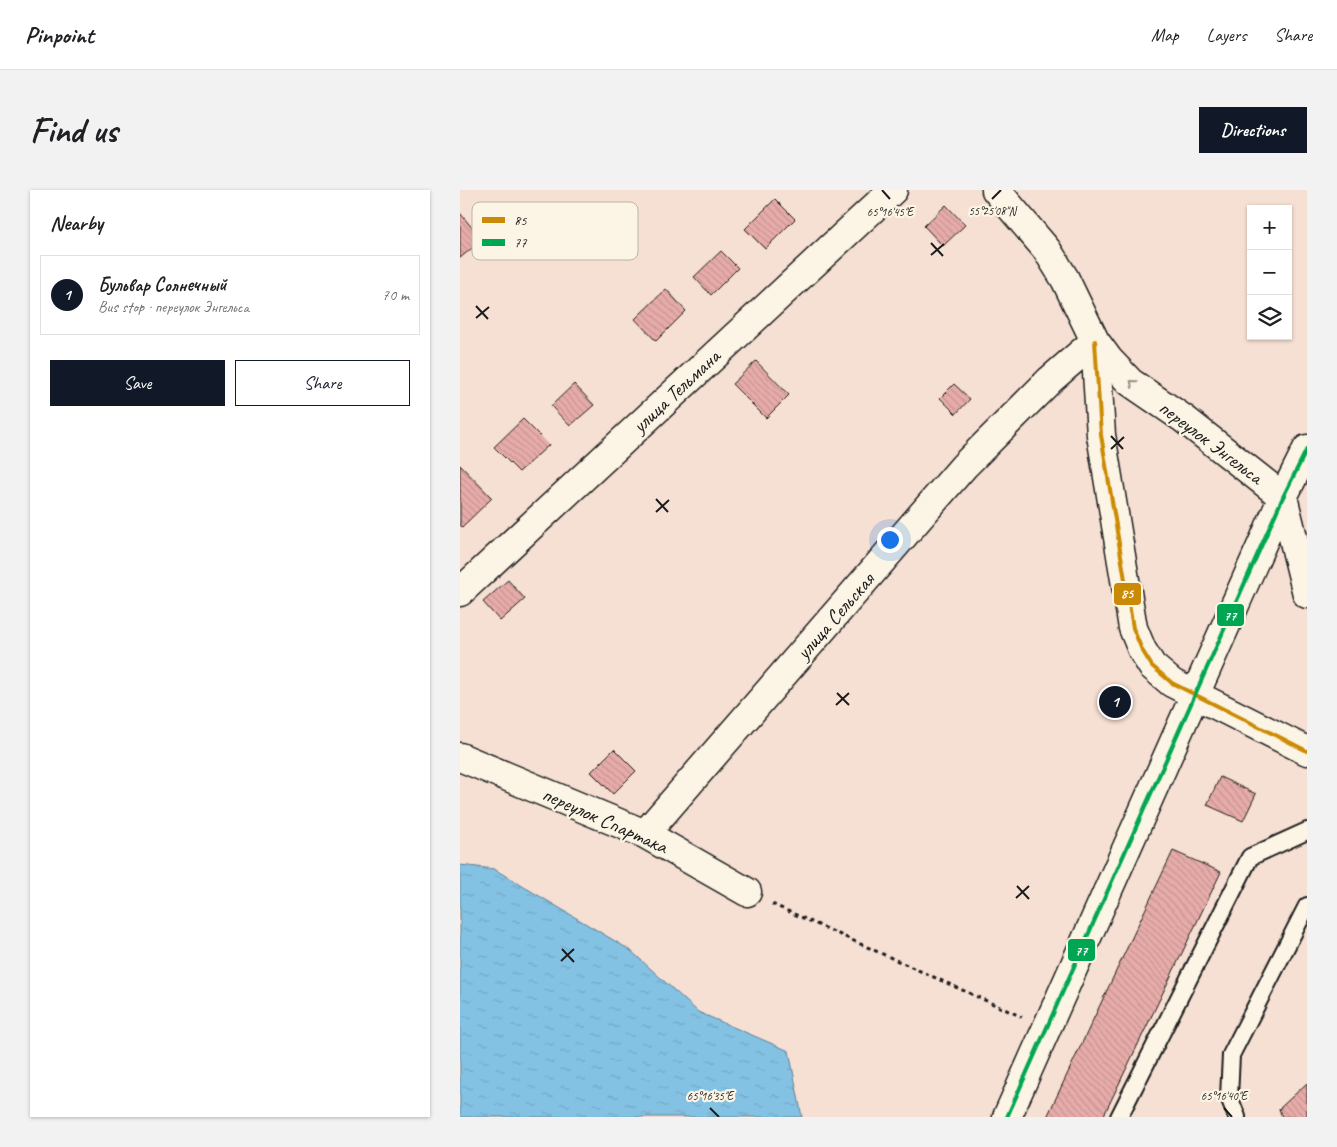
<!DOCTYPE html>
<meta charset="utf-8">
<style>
body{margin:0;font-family:Caveat,sans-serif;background:#f2f2f2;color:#202124}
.controls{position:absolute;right:15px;top:15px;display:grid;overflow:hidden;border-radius:0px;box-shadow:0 1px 4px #0004}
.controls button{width:45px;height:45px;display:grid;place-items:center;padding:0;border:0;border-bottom:1px solid #e0e0e0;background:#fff;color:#202124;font:25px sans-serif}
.you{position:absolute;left:429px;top:349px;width:18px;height:18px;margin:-12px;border:4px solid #fff;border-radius:50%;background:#1a73e8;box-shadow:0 0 0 8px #1a73e833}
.badge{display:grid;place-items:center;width:32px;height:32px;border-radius:50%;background:#111827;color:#fff;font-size:16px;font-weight:700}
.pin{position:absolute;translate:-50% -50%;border:2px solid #fff;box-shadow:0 1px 5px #0006}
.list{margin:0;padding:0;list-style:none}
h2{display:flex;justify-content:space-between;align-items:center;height:65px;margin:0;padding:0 20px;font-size:21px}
h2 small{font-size:16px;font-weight:400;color:#757577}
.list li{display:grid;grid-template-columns:32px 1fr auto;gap:15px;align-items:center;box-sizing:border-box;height:80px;margin:0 10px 10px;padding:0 10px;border:1px solid #e0e0e0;border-radius:0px}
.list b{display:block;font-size:19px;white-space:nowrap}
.list p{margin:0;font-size:16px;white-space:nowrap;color:#757577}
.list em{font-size:16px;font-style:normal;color:#757577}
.actions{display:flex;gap:10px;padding:15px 20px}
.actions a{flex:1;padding:11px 0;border:1px solid #111827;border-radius:0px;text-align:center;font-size:18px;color:#111827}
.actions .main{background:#111827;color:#fff}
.icon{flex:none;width:28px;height:28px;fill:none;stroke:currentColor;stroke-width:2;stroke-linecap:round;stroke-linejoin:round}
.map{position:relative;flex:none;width:847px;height:927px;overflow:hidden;border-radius:0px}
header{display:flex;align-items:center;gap:30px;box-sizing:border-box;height:70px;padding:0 25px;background:#fff;border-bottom:1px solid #e0e0e0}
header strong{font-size:24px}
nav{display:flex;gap:28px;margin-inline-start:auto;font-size:18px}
.intro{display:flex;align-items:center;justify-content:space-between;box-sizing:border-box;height:120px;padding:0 30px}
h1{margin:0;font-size:35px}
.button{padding:12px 22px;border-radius:0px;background:#111827;color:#fff;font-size:18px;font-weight:700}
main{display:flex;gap:30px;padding:0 30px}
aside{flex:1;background:#fff;border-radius:0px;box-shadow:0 1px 4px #0004}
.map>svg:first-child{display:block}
</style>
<header>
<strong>Pinpoint</strong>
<nav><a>Map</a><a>Layers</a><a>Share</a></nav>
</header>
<div class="intro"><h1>Find us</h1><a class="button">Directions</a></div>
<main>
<aside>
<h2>Nearby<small></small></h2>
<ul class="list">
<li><span class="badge">1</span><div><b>Бульвар Солнечный</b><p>Bus stop · переулок Энгельса</p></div><em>70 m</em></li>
</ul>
<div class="actions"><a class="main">Save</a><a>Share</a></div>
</aside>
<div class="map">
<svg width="847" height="927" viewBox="0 0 847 927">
<defs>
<pattern id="water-ripples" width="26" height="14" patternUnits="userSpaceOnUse" patternTransform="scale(1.25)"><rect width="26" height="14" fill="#84c2e4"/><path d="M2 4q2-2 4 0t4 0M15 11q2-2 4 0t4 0" fill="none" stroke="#71a6c3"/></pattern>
<pattern id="building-back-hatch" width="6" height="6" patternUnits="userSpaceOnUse" patternTransform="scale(1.25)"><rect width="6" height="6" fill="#e7aca9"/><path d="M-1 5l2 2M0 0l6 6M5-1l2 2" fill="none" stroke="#c69391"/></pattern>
</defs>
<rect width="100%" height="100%" fill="#f6dfd3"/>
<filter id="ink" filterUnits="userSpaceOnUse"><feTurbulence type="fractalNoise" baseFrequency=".02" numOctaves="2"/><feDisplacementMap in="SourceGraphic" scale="10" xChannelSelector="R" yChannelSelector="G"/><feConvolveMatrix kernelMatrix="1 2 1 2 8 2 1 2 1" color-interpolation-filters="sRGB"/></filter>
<g filter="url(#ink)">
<path fill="url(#water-ripples)" stroke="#5a8094" d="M0,675L34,679L170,760L238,822L329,861L342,927H0Z"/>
<path fill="url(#building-back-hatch)" stroke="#1c1c1c" d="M315,9L335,29L305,59L285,39Z
M486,15L505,35L483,56L464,36Z
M0,23L22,50L0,68Z
M261,61L278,78L251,105L234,87Z
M206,99L226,121L196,151L175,129Z
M296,171L329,205L306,228L272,194Z
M114,194L134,215L110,236L91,216Z
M494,194L510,209L496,224L480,208Z
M63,229L89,255L59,282L34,257Z
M0,275L32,308L2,337L0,335Z
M48,390L65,409L40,431L23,412Z
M154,559L176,581L153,604L131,582Z
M760,587L796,604L783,631L747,615Z
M713,661L761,682L643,927H587Z
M847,893V927H822L819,919Z"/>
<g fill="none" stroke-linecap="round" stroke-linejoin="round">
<g stroke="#1c1c1c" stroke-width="20">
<path id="lane" d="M659,927L790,667L847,641
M777,927L769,907L771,865L847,716"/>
</g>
<g stroke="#1c1c1c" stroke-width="31">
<path id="street" d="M536,0L587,60L605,89L635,151L649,170L670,192L724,229L823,307
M635,151L641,245L673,438L682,460L692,476L712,493L847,561
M823,307L847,404
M0,402L433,0
M0,567L185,644L287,702
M185,644L504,276L590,190L635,151
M547,927L823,307L847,259"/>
</g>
<path stroke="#1c1c1c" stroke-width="3" stroke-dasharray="4 4" stroke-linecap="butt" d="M312,714L562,827"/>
<use href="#lane" stroke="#fcf5e5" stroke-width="16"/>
<use href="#street" stroke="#fcf5e5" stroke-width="28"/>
<g stroke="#fcf5e5" stroke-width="8">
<path id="bus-1" d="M635,151L641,245L673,438L682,460L692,476L712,493L847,561"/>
</g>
<g stroke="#fcf5e5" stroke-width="8">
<path id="bus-2" d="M547,927L823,307L847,259"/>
</g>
<use href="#bus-1" stroke="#cb8a06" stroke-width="4"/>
<use href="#bus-2" stroke="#00a651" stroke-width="4"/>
</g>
<defs><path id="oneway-chevron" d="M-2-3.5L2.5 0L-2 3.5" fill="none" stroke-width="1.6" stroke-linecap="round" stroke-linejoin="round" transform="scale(1.25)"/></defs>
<use stroke="#97938b" href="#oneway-chevron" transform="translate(673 193) rotate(-140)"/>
</g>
<path fill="none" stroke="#1c1c1c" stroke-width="2" d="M422,0L430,9M532,9L541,0M471,53L483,66M471,65L484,54M16,116L28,129M16,128L29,117M651,246L663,259M651,259L664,247M196,309L208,322M196,322L209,310M377,503L389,515M376,515L389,503M557,696L569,709M556,708L569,696M102,759L114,772M101,771L114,759M250,918L259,927M764,918L772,927"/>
<g text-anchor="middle" stroke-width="4.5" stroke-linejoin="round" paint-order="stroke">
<g font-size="21" fill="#1c1c1c" stroke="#fcf5e5">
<text transform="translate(216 201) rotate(-43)" y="7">улица Тельмана</text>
<text transform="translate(751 252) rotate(37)" y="7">переулок Энгельса</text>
<text transform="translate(375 426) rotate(-49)" y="7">улица Сельская</text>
<text transform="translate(145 630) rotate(24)" y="7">переулок Спартака</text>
</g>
</g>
<rect x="12" y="12" width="166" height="58" rx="8" fill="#fcf5e5" stroke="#b9b4a9" stroke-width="1"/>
<rect x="22" y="27" width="23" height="6" fill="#cb8a06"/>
<rect x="22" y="49" width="23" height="7" fill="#00a651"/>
<g font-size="14" fill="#1c1c1c">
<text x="54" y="35">85</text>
<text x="54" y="57">77</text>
</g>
<g font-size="12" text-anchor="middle" fill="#1c1c1c" stroke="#fcf5e5" stroke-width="4.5" stroke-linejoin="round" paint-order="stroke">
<text x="532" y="25">55°25'08"N</text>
<text x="430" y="26">65°16'45"E</text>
<text x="250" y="910">65°16'35"E</text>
<text x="764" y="910">65°16'40"E</text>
</g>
<g stroke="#fcf5e5" stroke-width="2">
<rect x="653" y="392" width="29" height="24" rx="5" fill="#cb8a06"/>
<rect x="756" y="413" width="29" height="24" rx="5" fill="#00a651"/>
<rect x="607" y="748" width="29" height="24" rx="5" fill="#00a651"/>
</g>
<g font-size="14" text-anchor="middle" font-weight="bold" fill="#fff">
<text x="667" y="408">85</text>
<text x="770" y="430">77</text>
<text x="621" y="765">77</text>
</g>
</svg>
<div class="controls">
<button>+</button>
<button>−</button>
<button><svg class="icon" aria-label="layers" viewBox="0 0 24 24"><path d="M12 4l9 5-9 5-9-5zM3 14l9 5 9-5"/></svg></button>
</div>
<div class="you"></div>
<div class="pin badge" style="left:655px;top:512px">1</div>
</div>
</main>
